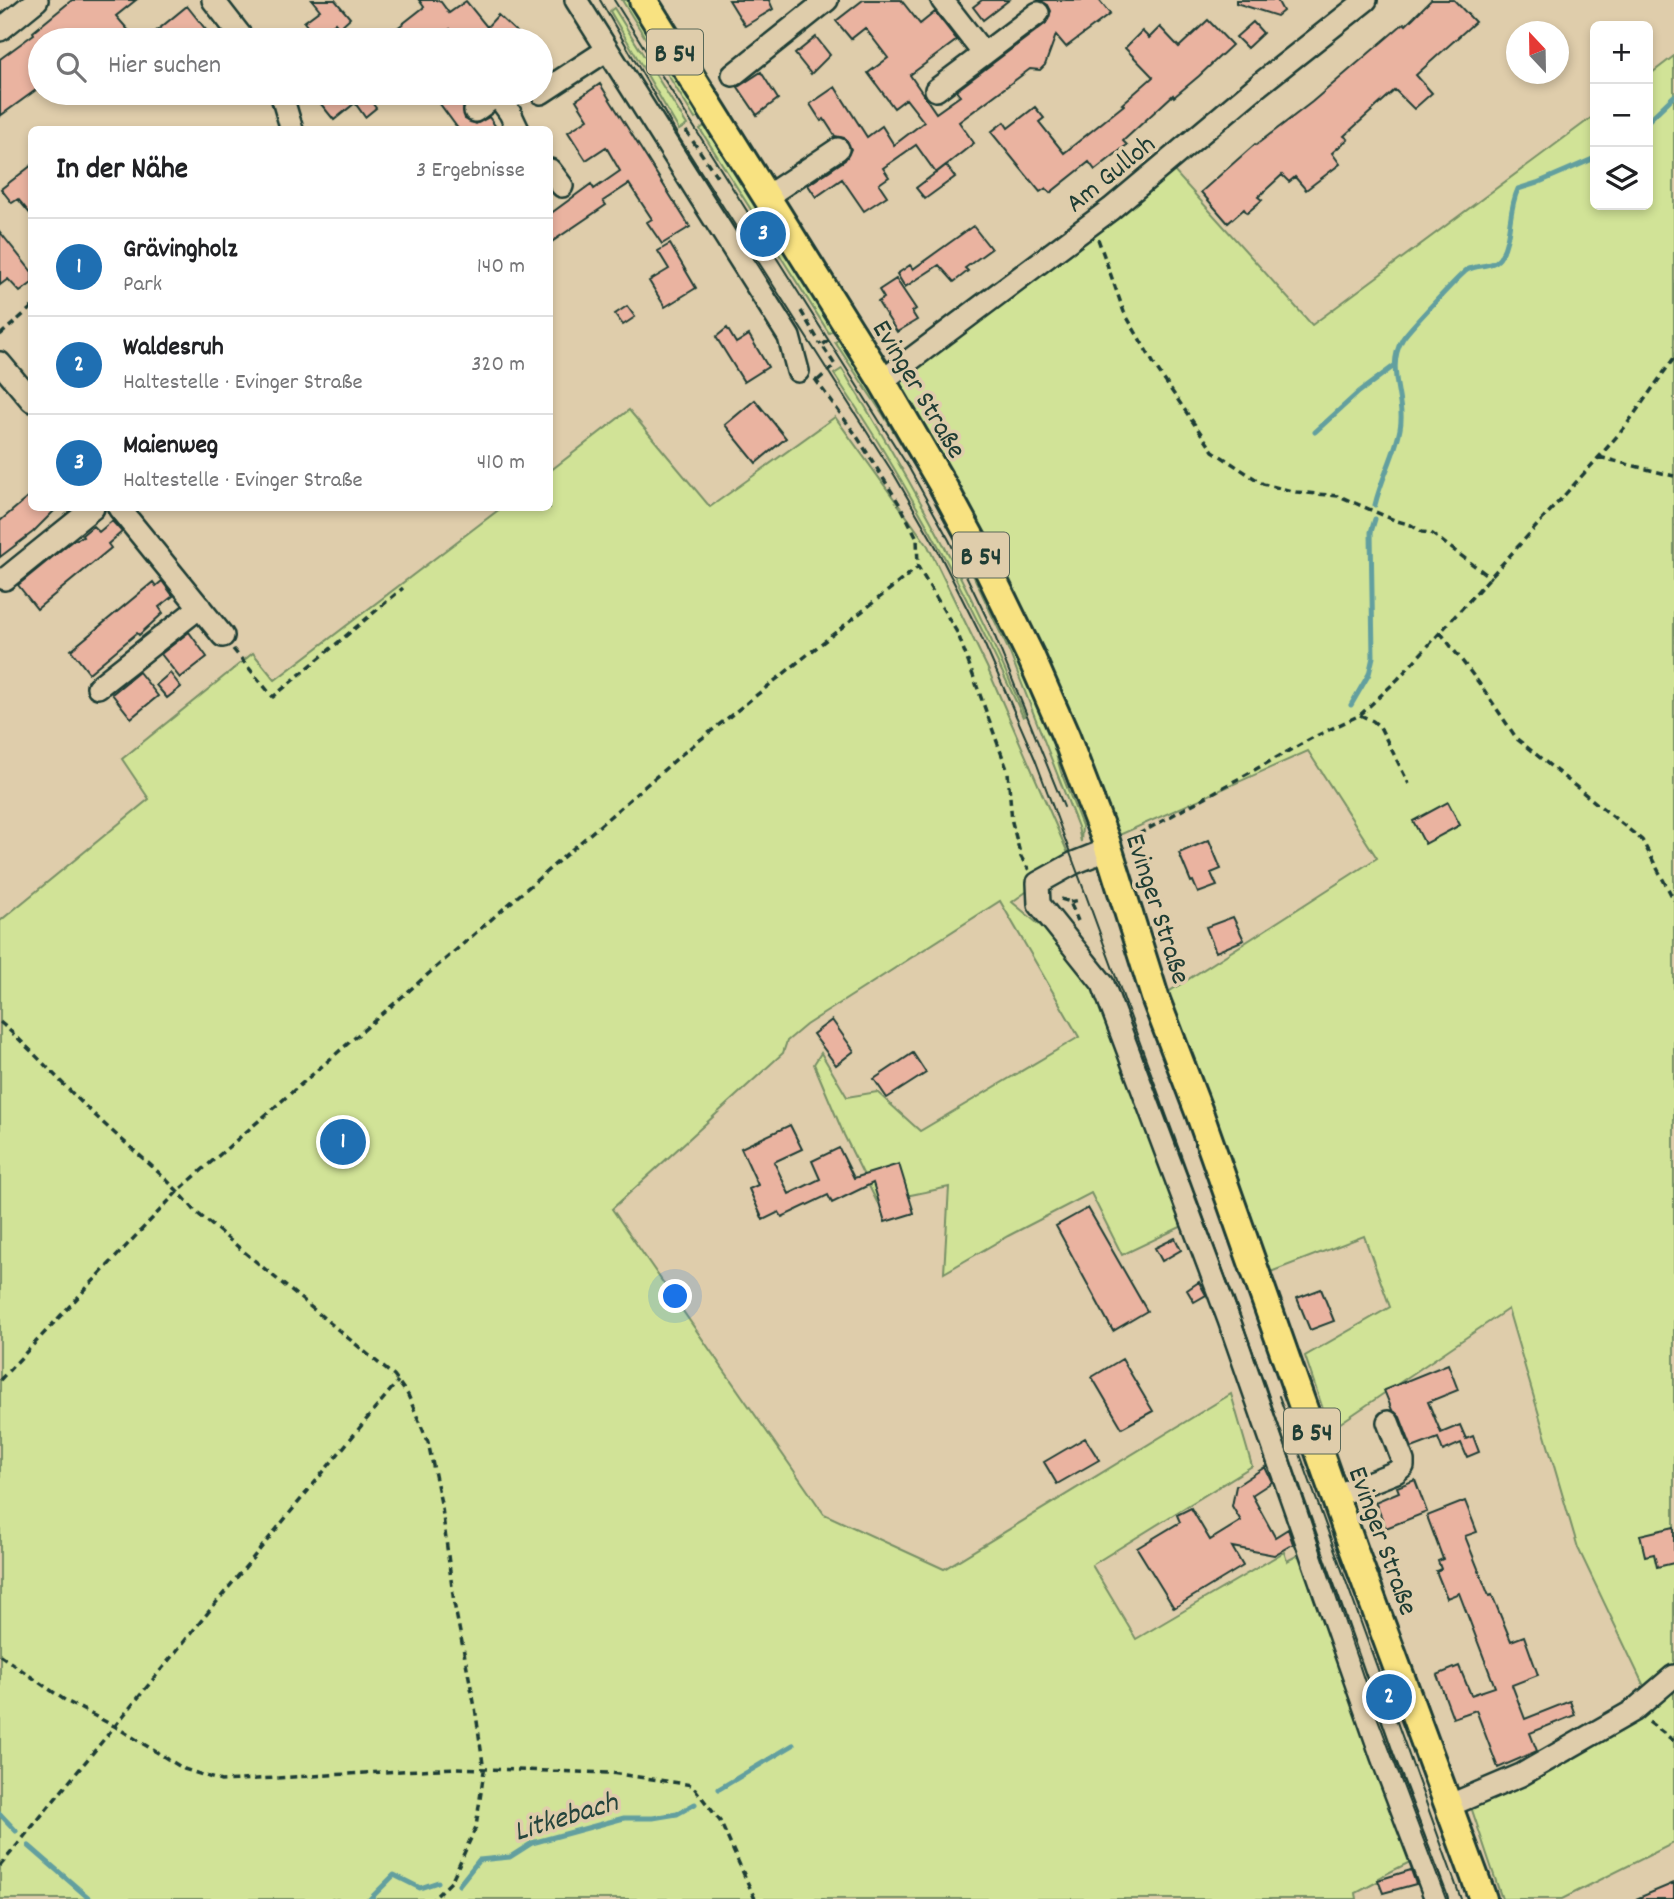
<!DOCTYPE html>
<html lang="de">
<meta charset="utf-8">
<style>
body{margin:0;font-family:Dekko,sans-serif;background:#f6f6f6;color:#202124}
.controls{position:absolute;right:21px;top:21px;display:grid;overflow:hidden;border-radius:10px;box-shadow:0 4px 10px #0003}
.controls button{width:63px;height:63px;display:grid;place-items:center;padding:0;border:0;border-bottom:2px solid #e0e0e0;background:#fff;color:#202124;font:35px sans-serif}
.compass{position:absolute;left:1506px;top:21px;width:63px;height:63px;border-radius:50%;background:#fff;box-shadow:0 4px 10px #0003;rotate:338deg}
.you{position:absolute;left:676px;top:1297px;width:24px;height:24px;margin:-18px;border:5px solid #fff;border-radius:50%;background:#1a73e8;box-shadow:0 0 0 10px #1a73e833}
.badge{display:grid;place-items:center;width:46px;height:46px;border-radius:50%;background:#1f6fb2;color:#fff;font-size:23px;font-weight:700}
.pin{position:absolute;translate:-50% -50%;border:4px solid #fff;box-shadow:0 2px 7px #0006}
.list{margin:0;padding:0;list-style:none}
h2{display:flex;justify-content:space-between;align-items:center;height:91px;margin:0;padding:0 28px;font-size:30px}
h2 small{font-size:23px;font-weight:400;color:#757577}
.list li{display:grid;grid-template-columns:46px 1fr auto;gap:21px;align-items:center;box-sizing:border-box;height:98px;padding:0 28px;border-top:2px solid #e0e0e0}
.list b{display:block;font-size:26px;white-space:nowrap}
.list p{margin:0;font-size:23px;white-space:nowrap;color:#757577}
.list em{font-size:23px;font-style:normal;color:#757577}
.icon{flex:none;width:38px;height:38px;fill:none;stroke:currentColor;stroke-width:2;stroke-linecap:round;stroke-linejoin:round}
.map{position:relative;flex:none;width:1674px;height:1899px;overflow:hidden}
.search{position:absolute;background:#fff;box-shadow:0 4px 10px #0003;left:28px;top:28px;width:525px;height:77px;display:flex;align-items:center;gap:18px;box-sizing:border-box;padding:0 24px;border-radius:38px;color:#757577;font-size:26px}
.panel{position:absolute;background:#fff;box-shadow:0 4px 10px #0003;left:28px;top:126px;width:525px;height:385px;border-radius:10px}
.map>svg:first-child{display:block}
</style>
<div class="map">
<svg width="1674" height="1899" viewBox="0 0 1674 1899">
<rect width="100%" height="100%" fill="#dfcdab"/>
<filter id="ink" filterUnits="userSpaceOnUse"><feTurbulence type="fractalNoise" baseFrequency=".0143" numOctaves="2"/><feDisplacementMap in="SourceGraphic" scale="14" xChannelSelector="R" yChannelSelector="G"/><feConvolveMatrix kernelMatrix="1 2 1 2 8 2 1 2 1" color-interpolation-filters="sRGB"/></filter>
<g filter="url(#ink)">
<path fill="#d1e397" stroke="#789066" stroke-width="2" d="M622,0H627L700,116L695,119Z
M614,8L687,125L679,130L610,11Z
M1674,56V1843L1562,1899H1502L1469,1801L1652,1703L1578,1548L1508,1309L1330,1430L1305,1356L1390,1307L1364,1236L1268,1273L1156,1000L1377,858L1308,751L1106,841L882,381L1166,162L1312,325L1595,115V205H1648V76Z
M706,125L835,329L829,333L700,129Z
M840,339L887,413L972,558L1045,716L1061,772L1082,826L1081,842L1078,827L1009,651L966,560L927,487L884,416L835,342Z
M842,369C912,481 974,594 1025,716L1023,717C969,597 908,483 834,374Z
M629,410L710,507L835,417L928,546L987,667L1071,860L1012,902L1073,953L1101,991L1189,1223L1122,1255L1091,1193L1008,1236L944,1273L949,1187L877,1202L844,1135L814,1064L821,1053L847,1097L877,1092L920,1131L1079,1037L1000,901L806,1025L787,1041L783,1053L612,1209L824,1514L944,1569L1231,1394L1252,1466L1092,1565L1136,1639L1284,1552L1287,1561L1304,1552L1416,1859L1378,1878L1379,1881L1356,1893L1357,1899H0V921L149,799L122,759L253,653L275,680L501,508H550V471Z"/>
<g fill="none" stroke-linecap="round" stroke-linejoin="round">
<path stroke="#629f9f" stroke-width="5" d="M1648,121L1674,96
M1315,432L1359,392L1394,366
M1375,505C1381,479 1395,455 1400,429C1406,400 1385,369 1402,340C1405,333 1462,273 1467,270C1478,264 1495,268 1501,256C1512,236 1508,210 1518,189L1537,183L1595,158
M1351,705L1369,674L1373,657L1371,532L1375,519
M719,1789L793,1745
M0,1814L16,1831
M29,1846L90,1899
M459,1885L479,1860L510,1857L532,1843L624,1818H653L677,1814L695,1804
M370,1899L394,1875L420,1888L438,1882"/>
</g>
<path fill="#eab3a0" stroke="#1f3d34" stroke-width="2" d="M72,0H136L116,16L129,31L118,40H40V87L0,116V59L34,34L33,32Z
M312,0H335L350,18L339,28L335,23L316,38L304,22L320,10Z
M419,0H436L441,2L449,13L466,1L487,27L498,15L525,40H456L450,29L435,40H382L424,7Z
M729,0H769L773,9L745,26Z
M863,0H901L920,24L935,12L957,40L910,75L936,113L960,96L956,91L1046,23L1051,11L1048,5L1037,0H1099L1110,14L1066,47L1056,35L1045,65L1040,70L1030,69L959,122L974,143L936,173L916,145L883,168L889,177L879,184L887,196L864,211L842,179L816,197L808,185L845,160L851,149L844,138L835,136L824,119L821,121L810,104L835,87L867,137L882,126L894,145L924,122L906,99L894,108L868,73L888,58L865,28L851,39L836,21Z
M982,0H1009L983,20L973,7Z
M1236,0H1277L1283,11L1277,16L1236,3Z
M1431,0H1454L1475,22L1416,75L1432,93L1414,109L1395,90L1344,136L1348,139L1332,153L1340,164L1306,190L1295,177L1289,182L1282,175L1258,197L1262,200L1247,213L1244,209L1228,223L1201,192L1255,144L1256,145L1312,102L1404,23L1406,25Z
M187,6L214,40H160L154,33Z
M1208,20L1232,45L1199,76L1174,97L1173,95L1123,141L1127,145L1095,170L1089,162L1050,193L1046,188L1040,192L991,132L1004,122L1008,128L1035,107L1044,118L1039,122L1064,153L1124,105L1122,104L1153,77L1125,48L1142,31L1149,38L1160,27L1179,47Z
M1253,22L1263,33L1247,48L1236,37Z
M816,37L830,55L811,74L795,54Z
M761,72L778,99L757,115L738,87Z
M600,84L690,227L662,244L647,222L652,219L629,184L603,201L606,205L550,243V214L591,184L594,189L620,171L606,147L586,160L568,132L588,119L576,100Z
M312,93H369L366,95L376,108L365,117L355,103L334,120Z
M432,93H471L473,96L463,106L465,119L476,124L489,117L498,130H459Z
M32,165V216L18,199L12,203L1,189Z
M946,165L955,177L925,199L916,188Z
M973,226L991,249L965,268L968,271L954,282L939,265L905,287L897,274L910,265L913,269Z
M0,232L32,272V283L20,292L8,279L0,285Z
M670,244L696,288L665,307L649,281L669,269L658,251Z
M896,279L916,309L912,312L917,320L897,332L878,302L884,298L879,290Z
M627,306L635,317L623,325L615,314Z
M727,328L736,343L749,335L768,367L744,382L716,337Z
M755,400L786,438L756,463L725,425Z
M32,494V508H57L33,532L0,557V521Z
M112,521L122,532L108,544L111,548L37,609L18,585L72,541L83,537L82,535L93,526L99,532Z
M162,581L173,596L159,607L163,613L139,635L137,633L89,673L71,650L153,582L156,586Z
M189,632L207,657L180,678L161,654Z
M139,672L158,696L131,718L112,694Z
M170,673L181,687L167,698L156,685Z
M1448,802L1460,825L1425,844L1413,821Z
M1209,840L1221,869L1211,873L1217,886L1198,893L1193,881L1191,882L1179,853Z
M1233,917L1244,940L1216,952L1206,927Z
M832,1020L854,1051L836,1065L813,1034Z
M913,1053L926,1073L887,1098L874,1079Z
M790,1125L802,1149L774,1162L789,1194L820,1179L812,1161L839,1148L854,1178L899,1164L914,1213L885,1222L873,1183L832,1203L828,1195L782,1217L779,1212L763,1220L749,1189L758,1185L741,1148Z
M1088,1208L1147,1311L1113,1331L1056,1226Z
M1175,1238L1181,1250L1162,1261L1155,1248Z
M1199,1282L1206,1295L1194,1302L1187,1290Z
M1321,1289L1334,1321L1310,1330L1297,1298Z
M1122,1359L1153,1411L1122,1428L1092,1377Z
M1448,1364L1458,1390L1428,1402L1441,1433L1460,1425L1466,1439L1473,1436L1479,1452L1467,1457L1461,1443L1443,1451L1438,1438L1412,1448L1400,1417L1392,1410L1384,1390Z
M1085,1438L1099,1460L1057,1484L1044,1462Z
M1265,1467L1272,1482L1252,1495L1275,1537L1288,1529L1293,1544L1274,1555L1232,1547L1243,1566L1174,1608L1137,1548L1180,1522L1177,1515L1191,1508L1210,1540L1241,1521L1232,1506L1236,1486Z
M1415,1480L1427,1512L1386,1528L1375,1502L1399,1492L1397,1487Z
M1465,1501L1477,1532L1465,1536L1489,1596L1492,1595L1511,1641L1524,1636L1538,1675L1512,1685L1525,1719L1570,1701L1575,1715L1530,1733L1537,1751L1498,1768L1476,1710L1453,1718L1437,1675L1459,1666L1471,1695L1495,1687L1459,1593L1447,1598L1436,1571L1441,1569L1438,1561L1443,1559L1427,1516Z
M1674,1527V1563L1657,1567L1654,1554L1645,1556L1640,1535Z
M1411,1870L1416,1884L1383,1893L1378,1880Z
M1674,1883V1899H1636Z"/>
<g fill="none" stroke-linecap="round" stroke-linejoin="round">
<g stroke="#1f3d34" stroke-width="26">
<path id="minor" d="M213,0L244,40
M576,0L789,337L798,371
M942,0L984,54
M0,30L37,0
M733,75L827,0
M936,90L1038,13
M281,93L292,130
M541,93L607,50
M475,111L497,95L510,113L518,130
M550,170L562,186
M766,197L838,149
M0,363L32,401
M882,381L1111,209L1255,88L1366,0
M119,508L223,636
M5,579L93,508
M98,687L200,607
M1109,849L1074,863L1038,883L1039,904L1103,984L1229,1320L1382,1757L1436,1899
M1335,1496L1396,1472L1403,1466V1461L1388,1422
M1448,1806L1521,1775L1633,1711L1674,1676"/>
</g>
<g stroke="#1f3d34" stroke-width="32">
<path id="major" d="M643,0L882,381L942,484L986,565L1031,657L1066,737L1106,841L1156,1000L1199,1112L1353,1548L1483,1899"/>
</g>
<path stroke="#1f3d34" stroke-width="3.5" stroke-dasharray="7 5" stroke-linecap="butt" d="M686,131L718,178
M1098,239L1124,312L1158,371L1213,451L1263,484L1296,492L1339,496L1394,520L1411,525L1422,532L1431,533L1491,578
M801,311L821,345
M0,335L32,307
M815,379L856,435L900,505L917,538L918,567L958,634L1008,772L1012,822L1021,857L1029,870
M818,380L835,365L822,345L831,339
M1599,457L1674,476
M1440,632L1482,687L1517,739L1642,840L1674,900
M233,649L273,697L403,588
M1360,715L1373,721L1380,727L1409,784
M1128,840L1312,738L1360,715L1398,679L1599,457L1625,427L1674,358
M1061,899L1070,902L1078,921
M1070,902L1080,900
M0,1022C35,1052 65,1088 99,1119C132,1150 168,1177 196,1212L394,1376L408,1395L428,1442L442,1508L454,1603L475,1707L484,1771L476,1827L451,1882L433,1899
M0,1380L179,1190L681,755L918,567
M0,1655L66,1701L116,1727L184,1769L221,1781L456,1768L611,1773L692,1785L720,1821L755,1899
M1649,1722L1674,1741
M0,1866L398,1381"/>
<use href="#minor" stroke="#dfcdab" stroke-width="21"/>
<use href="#major" stroke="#f8e281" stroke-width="26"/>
<path stroke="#1f3d34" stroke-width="2" d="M600,0L678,136L895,476L936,547L980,634L1035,759L1087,898L1265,1385L1372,1703L1446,1899
M614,0L909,468L949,540L992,629L1064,807
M1279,1396L1461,1899"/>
</g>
</g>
<g text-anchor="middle" stroke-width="7" stroke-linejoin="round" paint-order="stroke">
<g fill="#dfcdab" stroke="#596858" stroke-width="2">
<rect x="647" y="29.5" width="56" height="45" rx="5"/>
<rect x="953" y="532.5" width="56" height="45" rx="5"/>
<rect x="1284" y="1408.5" width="56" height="45" rx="5"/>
</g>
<g font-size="26" font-weight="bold" fill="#1f3d34">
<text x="675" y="61">B 54</text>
<text x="981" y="564">B 54</text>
<text x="1312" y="1440">B 54</text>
</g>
<g font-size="28" fill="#1f3d34" stroke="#dfcdab">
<text transform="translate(1109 172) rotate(-39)" y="10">Am Gulloh</text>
<text transform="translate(921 388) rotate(59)" y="10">Evinger Straße</text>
<text transform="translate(1160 908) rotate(72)" y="10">Evinger Straße</text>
<text transform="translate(1385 1540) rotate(70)" y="10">Evinger Straße</text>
</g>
<g font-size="30" font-style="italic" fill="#25453d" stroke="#dfcdab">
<text transform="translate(565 1815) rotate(-17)" y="10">Litkebach</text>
</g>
</g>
</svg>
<div class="controls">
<button>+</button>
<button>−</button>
<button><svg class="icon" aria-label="layers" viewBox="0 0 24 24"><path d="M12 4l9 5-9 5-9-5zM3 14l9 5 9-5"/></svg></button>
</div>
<svg class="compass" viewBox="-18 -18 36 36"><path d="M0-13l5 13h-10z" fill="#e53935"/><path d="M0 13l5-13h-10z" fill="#757577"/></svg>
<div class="you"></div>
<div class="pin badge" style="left:343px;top:1142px">1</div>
<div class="pin badge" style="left:1389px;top:1697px">2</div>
<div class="pin badge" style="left:763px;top:234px">3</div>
<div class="search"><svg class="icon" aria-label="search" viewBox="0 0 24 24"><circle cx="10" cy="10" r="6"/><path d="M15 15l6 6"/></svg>Hier suchen</div>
<section class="panel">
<h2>In der Nähe<small>3 Ergebnisse</small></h2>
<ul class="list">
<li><span class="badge">1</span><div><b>Grävingholz</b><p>Park</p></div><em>140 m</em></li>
<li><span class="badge">2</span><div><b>Waldesruh</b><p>Haltestelle · Evinger Straße</p></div><em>320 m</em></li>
<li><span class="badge">3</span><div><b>Maienweg</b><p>Haltestelle · Evinger Straße</p></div><em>410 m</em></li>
</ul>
</section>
</div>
